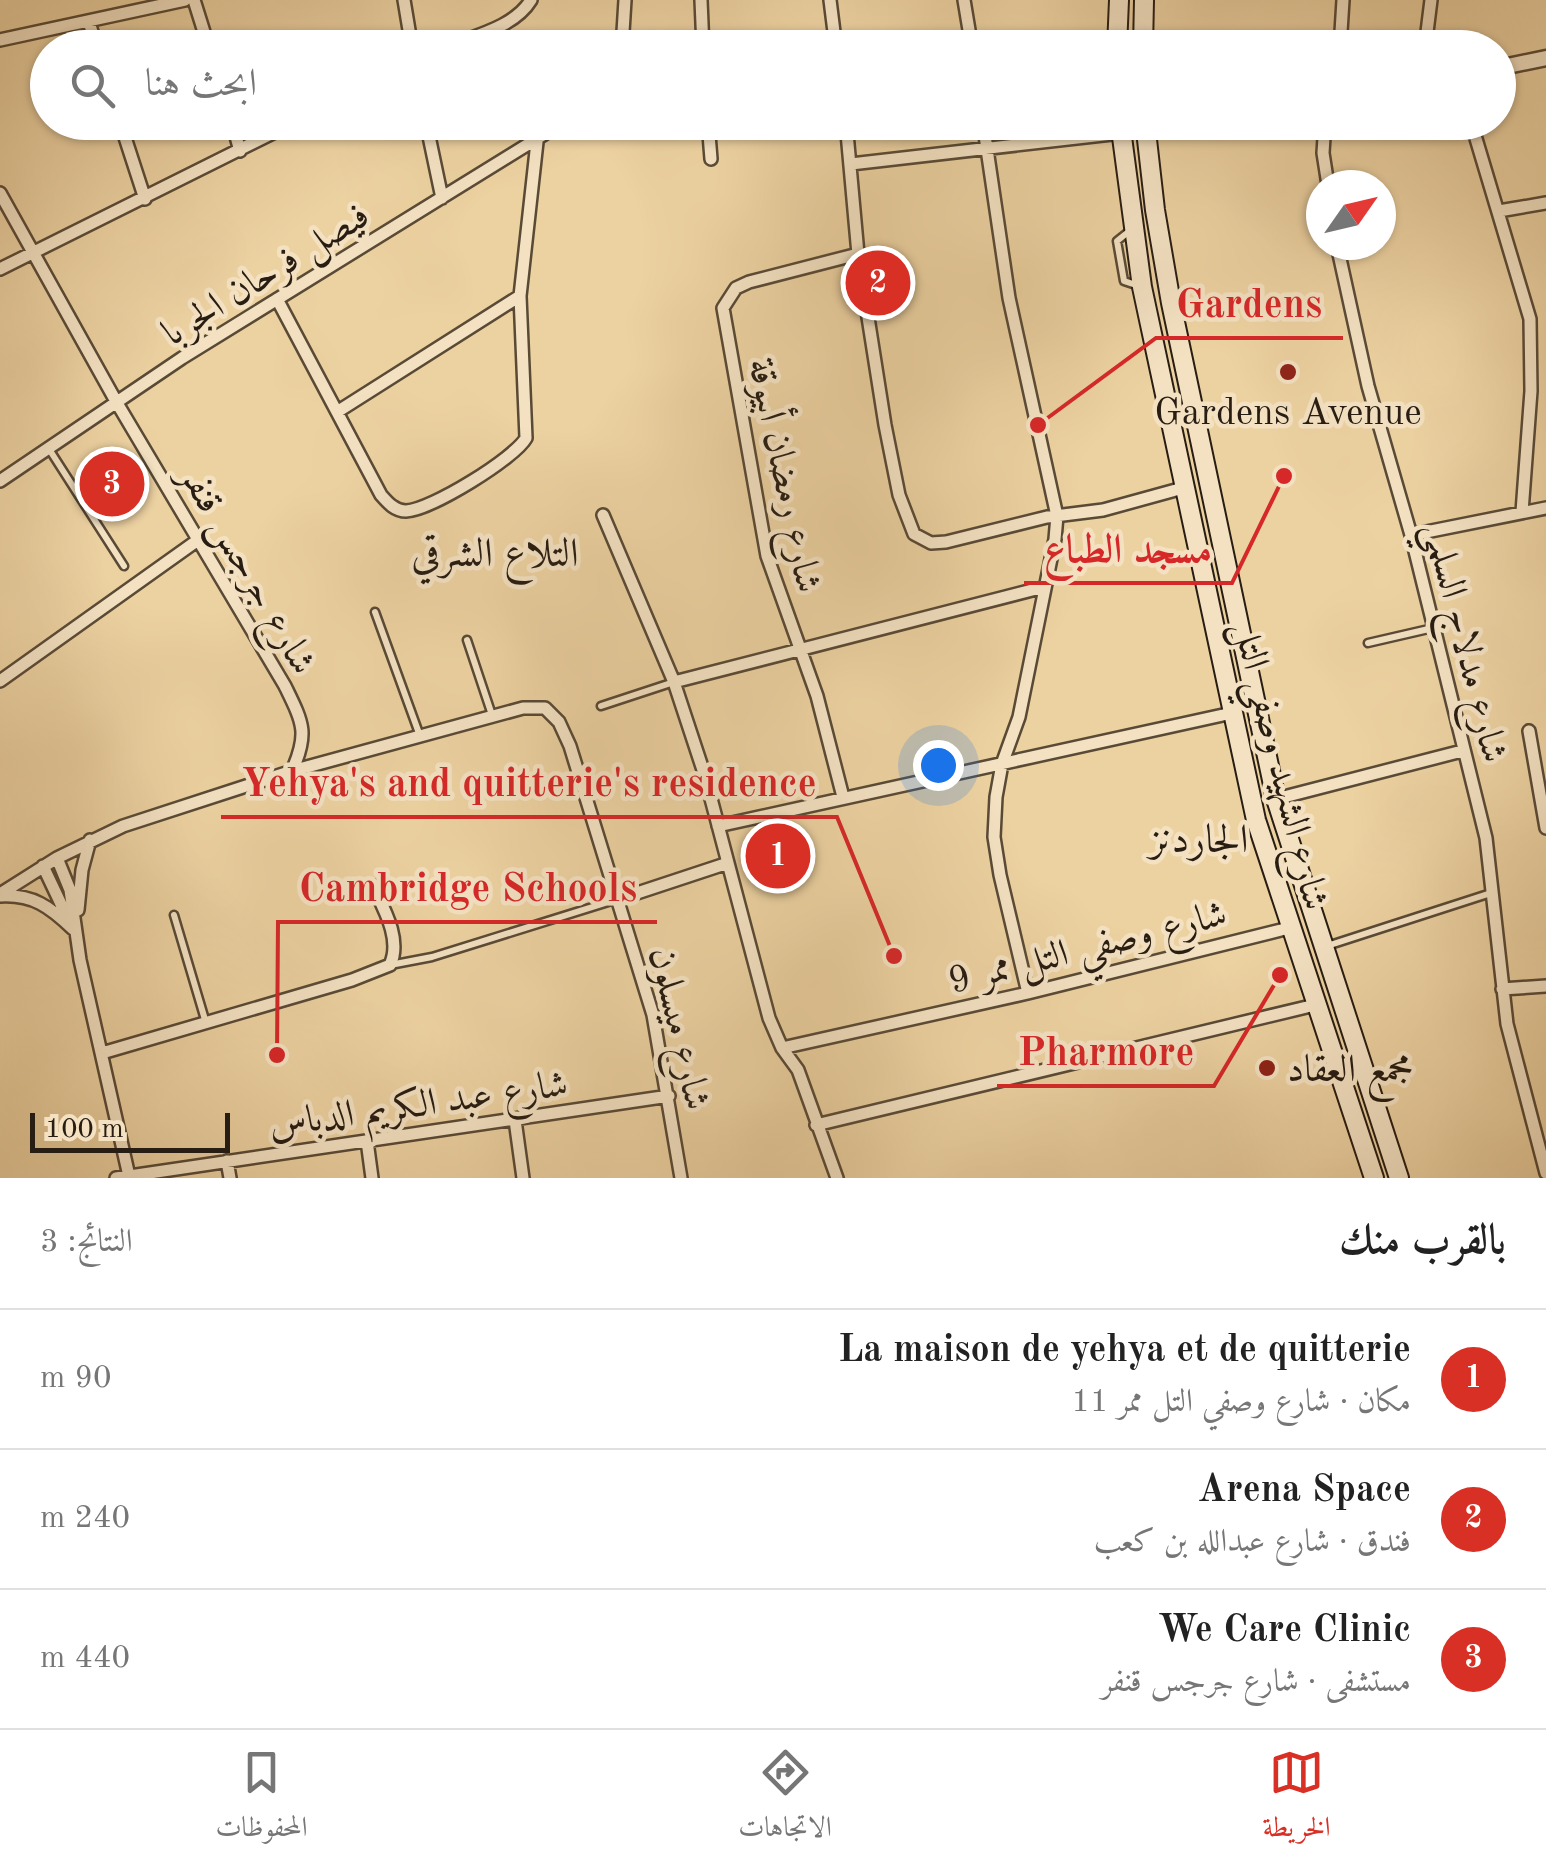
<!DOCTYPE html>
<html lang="ar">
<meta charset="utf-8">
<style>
body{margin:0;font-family:"Old Standard TT",Amiri,serif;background:#f6f6f6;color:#222;direction:rtl}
.compass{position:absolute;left:1306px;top:170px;width:90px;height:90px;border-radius:50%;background:#fff;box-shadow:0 2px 8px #0004;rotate:56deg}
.scale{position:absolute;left:30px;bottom:25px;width:200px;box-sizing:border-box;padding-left:10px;border:5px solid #281d12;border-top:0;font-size:28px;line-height:35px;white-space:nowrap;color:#281d12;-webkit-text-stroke:8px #f3e1c2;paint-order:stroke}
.you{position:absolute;left:938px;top:765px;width:35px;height:35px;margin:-25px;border:8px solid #fff;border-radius:50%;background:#1a73e8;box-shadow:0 0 0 15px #1a73e833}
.badge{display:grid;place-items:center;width:65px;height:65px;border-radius:50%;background:#d93025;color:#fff;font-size:32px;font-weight:700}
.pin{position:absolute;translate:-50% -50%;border:5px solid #fff;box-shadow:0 2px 10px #0006}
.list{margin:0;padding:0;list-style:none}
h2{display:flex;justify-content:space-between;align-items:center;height:130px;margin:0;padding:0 40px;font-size:42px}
h2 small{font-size:32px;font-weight:400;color:#767676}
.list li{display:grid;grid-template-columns:65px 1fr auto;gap:30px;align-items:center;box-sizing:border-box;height:140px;padding:0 40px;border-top:2px solid #e0e0e0}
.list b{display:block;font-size:38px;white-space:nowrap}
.list p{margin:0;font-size:32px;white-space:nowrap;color:#767676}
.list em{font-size:32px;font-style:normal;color:#767676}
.icon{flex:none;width:55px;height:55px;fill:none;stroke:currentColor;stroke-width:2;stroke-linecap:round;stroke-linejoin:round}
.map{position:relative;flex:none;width:1546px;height:1178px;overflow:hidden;direction:ltr}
.search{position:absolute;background:#fff;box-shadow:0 2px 8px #0004;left:30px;right:30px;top:30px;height:110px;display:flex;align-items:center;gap:25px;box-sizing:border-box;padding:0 35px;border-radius:55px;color:#767676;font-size:38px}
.sheet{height:550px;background:#fff}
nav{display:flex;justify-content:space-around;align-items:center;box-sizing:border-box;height:140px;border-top:2px solid #e0e0e0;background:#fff;font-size:28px;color:#767676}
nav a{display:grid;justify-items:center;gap:5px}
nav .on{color:#d93025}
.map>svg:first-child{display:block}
</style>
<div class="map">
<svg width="1546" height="1178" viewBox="0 0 1546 1178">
<rect width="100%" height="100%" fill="#ecd1a1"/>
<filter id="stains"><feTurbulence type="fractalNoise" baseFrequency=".002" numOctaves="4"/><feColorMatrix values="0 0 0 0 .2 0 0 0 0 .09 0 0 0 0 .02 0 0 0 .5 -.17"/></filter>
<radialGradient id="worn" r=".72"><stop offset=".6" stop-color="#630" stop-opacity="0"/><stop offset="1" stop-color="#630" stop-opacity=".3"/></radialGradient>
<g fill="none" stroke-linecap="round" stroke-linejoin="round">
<g stroke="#594a36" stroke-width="11">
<path id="service" d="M1132,229L1117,241L1124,281L1136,285
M49,449L124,566
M375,612L420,736
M467,640L492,715
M1368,643L1433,628
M601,706L674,682
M174,915L206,1023
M1327,946L1491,893
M390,965L432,957L618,899"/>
</g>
<g stroke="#594a36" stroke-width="16">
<path id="minor" d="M194,0L209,48
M404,0L412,48
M701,0L703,48
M830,0L836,48
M964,0L972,48
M89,22L97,48
M0,40L185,0
M444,48C473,36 514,28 531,0
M622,48L625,0
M1340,48L1343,0
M1425,48L1431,0
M120,122L145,199
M232,122L240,151
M426,122L442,198
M708,122L711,159
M846,122L858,254L885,425L899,495L914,534L931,543L946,542L1047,517L1103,510L1183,488
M983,122L1009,298L1057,516L1055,539L1019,717L1002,764L996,797L994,837L1000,875L1028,993
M1325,122L1323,153L1328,185
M1471,122L1530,319L1531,391L1522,512
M851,164L1121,133
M0,193L117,403L285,686C303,723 309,733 292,771
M1499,211L1546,203
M1337,245L1368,386L1411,535L1486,838L1507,1024L1546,1173
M0,269L295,122
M277,299L381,495C388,503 395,511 406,511C431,510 515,458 526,438L520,296L537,142
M337,412L520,296
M0,481L182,358L564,122
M603,515L674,682L705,776L769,1018L782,1048L798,1070L837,1178
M1411,535L1546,508
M0,681L198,540
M674,682L1044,587
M1529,731L1546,828
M843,797L817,696L767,556L723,308L736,288L749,282L858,254
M1276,799L1462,751
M718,826L1232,713
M57,858L70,890L80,960L129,1176
M43,866L69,921
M0,894L57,858L123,826L292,771L523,708H545L559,722L570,746L653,1015L681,1178
M0,896C33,894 50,907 73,929
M619,899L728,863
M78,910L82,870L90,840
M1502,989L1546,986
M782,1048L1028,993L1289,928
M102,1053L352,980L390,965C402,940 384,909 373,886
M515,1120L523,1178
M816,1125L1315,1005
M367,1141L372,1178
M227,1161L230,1178
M116,1178L669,1096"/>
</g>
<g stroke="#594a36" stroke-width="19">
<path id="tertiary" d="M1498,68L1546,58
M1145,129L1195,122"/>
</g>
<g stroke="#281d12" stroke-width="22">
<path id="secondary" d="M1117,48L1119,0
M1143,48L1144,0
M1120,122L1142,287L1256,820L1374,1178
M1145,122L1155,210L1171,303L1276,799L1399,1178"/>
</g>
<use href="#service" stroke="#f3e1c2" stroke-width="6"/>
<use href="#minor" stroke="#f3e1c2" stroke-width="11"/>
<use href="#tertiary" stroke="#f3e1c2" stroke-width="14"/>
<use href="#secondary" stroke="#f3e1c2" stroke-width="18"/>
</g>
<g fill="#8f2418" stroke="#f3e1c2" stroke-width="4">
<circle cx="1288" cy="372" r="10"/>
<circle cx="1267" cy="1068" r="10"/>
</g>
<g text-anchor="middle" stroke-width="9" stroke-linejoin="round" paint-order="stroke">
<g font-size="38" fill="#281d12" stroke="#f3e1c2">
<text transform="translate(265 273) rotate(-32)" y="13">فيصل فرحان الجربا</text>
<text transform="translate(786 475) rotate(78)" y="13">شارع رمضان أبيوقة</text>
<text transform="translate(249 569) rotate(60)" y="13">شارع جرجس قنفر</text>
<text transform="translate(1467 642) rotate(76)" y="13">شارع مدلاج السلمي</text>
<text transform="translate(1282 765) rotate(76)" y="13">شارع الشهيد وصفي التل</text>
<text transform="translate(1087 946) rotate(-14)" y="13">شارع وصفي التل ممر 9</text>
<text transform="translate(681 1028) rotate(77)" y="13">شارع ميسلون</text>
<text transform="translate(418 1103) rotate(-8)" y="13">شارع عبد الكريم الدباس</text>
</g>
<g font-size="38" fill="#281d12" stroke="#f3e1c2">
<text x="1288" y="424">Gardens Avenue</text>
<text x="1287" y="1081" text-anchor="start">مجمع العقاد</text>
</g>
<g font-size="40" fill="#281d12" stroke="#f3e1c2">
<text x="495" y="566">التلاع الشرقي</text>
<text x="1199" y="852">الجاردنز</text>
</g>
</g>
<path fill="none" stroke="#d62828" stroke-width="4" d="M1038 425L1156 338H1343M1284 476L1232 583H1024M894 956L837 817H221M277 1055L278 922H657M1280 975L1214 1086H997"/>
<g fill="#d62828" stroke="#f3e1c2" stroke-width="4">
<circle cx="1038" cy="425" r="10"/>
<circle cx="1284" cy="476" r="10"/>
<circle cx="894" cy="956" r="10"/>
<circle cx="277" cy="1055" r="10"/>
<circle cx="1280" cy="975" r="10"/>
</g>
<g font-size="40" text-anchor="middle" font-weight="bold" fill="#d62828" stroke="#f3e1c2" stroke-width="9" stroke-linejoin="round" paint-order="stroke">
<text x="1249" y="317">Gardens</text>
<text x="1128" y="562">مسجد الطباع</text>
<text x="529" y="796">Yehya's and quitterie's residence</text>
<text x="468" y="901">Cambridge Schools</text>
<text x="1106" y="1065">Pharmore</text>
</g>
<rect width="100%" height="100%" filter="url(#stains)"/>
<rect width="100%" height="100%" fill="url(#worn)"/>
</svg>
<svg class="compass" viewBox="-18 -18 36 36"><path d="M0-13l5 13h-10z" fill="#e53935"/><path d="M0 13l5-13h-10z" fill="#767676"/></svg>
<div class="scale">100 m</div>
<div class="you"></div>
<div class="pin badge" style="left:778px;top:856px">1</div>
<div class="pin badge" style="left:878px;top:283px">2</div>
<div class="pin badge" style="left:112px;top:484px">3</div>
<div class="search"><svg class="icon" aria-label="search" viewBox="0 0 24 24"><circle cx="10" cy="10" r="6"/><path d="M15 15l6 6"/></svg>ابحث هنا</div>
</div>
<section class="sheet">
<h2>بالقرب منك<small>النتائج: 3</small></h2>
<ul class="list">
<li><span class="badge">1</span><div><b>La maison de yehya et de quitterie</b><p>مكان · شارع وصفي التل ممر 11</p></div><em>90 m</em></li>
<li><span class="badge">2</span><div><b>Arena Space</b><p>فندق · شارع عبدالله بن كعب</p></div><em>240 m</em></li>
<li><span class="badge">3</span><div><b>We Care Clinic</b><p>مستشفى · شارع جرجس قنفر</p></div><em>440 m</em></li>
</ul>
</section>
<nav>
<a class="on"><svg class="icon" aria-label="map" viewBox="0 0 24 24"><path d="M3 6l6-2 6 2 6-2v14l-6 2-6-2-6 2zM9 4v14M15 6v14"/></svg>الخريطة</a>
<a><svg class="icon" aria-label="directions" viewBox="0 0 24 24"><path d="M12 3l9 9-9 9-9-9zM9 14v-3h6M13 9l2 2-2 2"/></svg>الاتجاهات</a>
<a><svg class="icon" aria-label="saved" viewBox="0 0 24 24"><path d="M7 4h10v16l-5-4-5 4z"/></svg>المحفوظات</a>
</nav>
